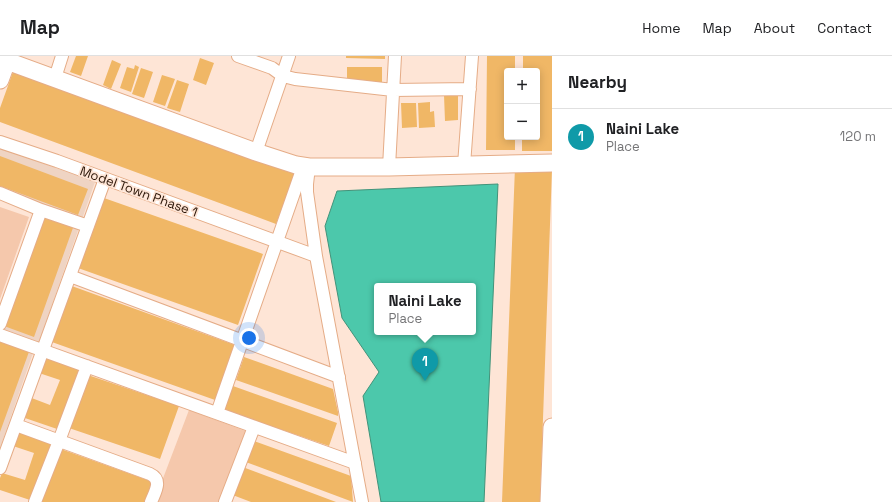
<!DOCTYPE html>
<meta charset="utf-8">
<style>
body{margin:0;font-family:"Space Grotesk",sans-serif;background:#f6f6f6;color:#202124}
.controls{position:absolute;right:12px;top:12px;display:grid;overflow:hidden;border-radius:4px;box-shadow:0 2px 10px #0003}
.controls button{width:36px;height:36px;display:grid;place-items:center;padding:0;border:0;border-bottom:1px solid #e0e0e0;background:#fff;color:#202124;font:20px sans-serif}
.you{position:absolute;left:249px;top:282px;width:14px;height:14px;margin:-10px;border:3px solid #fff;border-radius:50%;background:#1a73e8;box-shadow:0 0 0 6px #1a73e833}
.badge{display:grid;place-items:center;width:26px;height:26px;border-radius:50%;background:#2563eb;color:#fff;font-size:13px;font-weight:700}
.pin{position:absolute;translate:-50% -33px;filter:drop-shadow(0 1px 2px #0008)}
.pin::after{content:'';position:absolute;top:21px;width:14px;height:12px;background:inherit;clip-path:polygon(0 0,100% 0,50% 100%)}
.popup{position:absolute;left:374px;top:227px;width:102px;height:52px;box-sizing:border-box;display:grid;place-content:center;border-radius:4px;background:#fff;filter:drop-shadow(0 1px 3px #0005);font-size:13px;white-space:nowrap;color:#757577}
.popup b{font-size:15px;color:#202124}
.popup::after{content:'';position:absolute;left:50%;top:100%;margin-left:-8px;border:8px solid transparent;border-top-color:#fff}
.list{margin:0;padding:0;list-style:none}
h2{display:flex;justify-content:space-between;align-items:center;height:52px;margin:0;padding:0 16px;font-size:17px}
h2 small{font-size:13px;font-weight:400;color:#757577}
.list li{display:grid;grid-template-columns:26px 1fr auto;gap:12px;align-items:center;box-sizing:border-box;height:56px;padding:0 16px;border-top:1px solid #e0e0e0}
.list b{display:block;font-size:15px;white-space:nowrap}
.list p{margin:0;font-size:13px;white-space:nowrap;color:#757577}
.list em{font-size:13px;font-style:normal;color:#757577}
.map{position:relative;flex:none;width:552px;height:446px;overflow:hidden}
header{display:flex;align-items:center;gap:24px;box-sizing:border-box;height:56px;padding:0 20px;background:#fff;border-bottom:1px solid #e0e0e0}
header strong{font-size:19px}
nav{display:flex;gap:22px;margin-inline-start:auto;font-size:14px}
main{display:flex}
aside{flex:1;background:#fff}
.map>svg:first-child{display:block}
</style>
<header>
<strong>Map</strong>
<nav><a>Home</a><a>Map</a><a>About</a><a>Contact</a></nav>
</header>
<main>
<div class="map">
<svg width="552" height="446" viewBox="0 0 552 446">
<rect width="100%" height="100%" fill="#fee5d6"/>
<path fill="#efd4c3" d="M0,92L95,126L39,286L0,272L39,151L0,137Z
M0,283L34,294L0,392Z"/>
<path fill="#f5c8ac" d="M0,151L29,161L0,243Z
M189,354L248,376L221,446H154Z"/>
<path fill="#4cc8ab" stroke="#42937a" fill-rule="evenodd" d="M498,128L484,446H381L363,340L379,316L342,262L325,170L337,135ZM377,230H473V276H377Z"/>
<path fill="#f0b766" d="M76,0H88L81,20L70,16Z
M346,0H385V3L346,2Z
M487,0H515V15H507V81H515V94H486Z
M523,0H552V95H522V81H537V15H523Z
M200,2L214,7L206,29L193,24Z
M112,4L121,8L111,33L103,29Z
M135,9L139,11L131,36L120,32L127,11L134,13Z
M347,11H382V29H347Z
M141,12L153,16L144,42L132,38Z
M14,13L295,117L276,168L0,66V52Z
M162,19L175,23L165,50L153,46Z
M177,24L189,28L180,56L167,52Z
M444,39H458V64L445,65Z
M430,46V56L434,55L435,71L419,72L418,47Z
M401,47H416L417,71L402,72Z
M0,100L88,133L78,159L0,130Z
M515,111L552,113L540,446H502Z
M104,142L263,198L238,269L78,212Z
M44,158L74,169L34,281L4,270Z
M69,229L235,289L215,344L49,285Z
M0,285L30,293L0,376Z
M45,300L82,313L60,374L22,361L29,341L50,349L60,324L39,317Z
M244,301L333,333L338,356V360L236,324Z
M85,318L179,350L160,403L66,371Z
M233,330L337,367L329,390L224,354Z
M18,373L54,386L33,445L0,434V422L2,417L25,424L34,397L13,390Z
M251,384L351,420L353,446L243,405Z
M58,392L153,426L146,446H43L39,445Z
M240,410L336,446H251L230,438Z"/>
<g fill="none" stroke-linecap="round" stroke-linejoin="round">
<g stroke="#e5ac87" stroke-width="14">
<path id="street" d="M238,0L272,12L283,20L295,23L393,34L470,33
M55,22L62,0
M0,86L57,105L316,200
M256,96L289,0
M464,109L472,0
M309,111L307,128V136L316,200L362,446
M389,111L395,0
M0,137L41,154L88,170
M70,220L339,321
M0,268L41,154
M0,279L355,407
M217,357L303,111
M16,369L150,418C163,424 155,436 151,446
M0,412L105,123
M35,446L59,385L87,310
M225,446L254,371"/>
</g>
<g stroke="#e5ac87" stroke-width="19">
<path id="secondary" d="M0,24L7,5L256,96L296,109L309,111H389L552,107
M549,446L552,371"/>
</g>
<use href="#street" stroke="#fff" stroke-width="12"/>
<use href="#secondary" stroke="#fff" stroke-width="17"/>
</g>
<g text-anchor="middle" stroke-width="3.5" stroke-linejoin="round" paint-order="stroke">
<g font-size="13" fill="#2c1709" stroke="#fee5d6">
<text transform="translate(139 135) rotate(20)" y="5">Model Town Phase 1</text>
</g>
</g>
</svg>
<div class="controls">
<button>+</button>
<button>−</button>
</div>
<div class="you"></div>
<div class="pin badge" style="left:425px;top:325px;background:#0f9aa8">1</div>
<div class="popup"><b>Naini Lake</b>Place</div>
</div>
<aside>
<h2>Nearby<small></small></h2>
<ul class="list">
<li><span class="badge" style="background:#0f9aa8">1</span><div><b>Naini Lake</b><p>Place</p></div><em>120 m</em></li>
</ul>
</aside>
</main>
